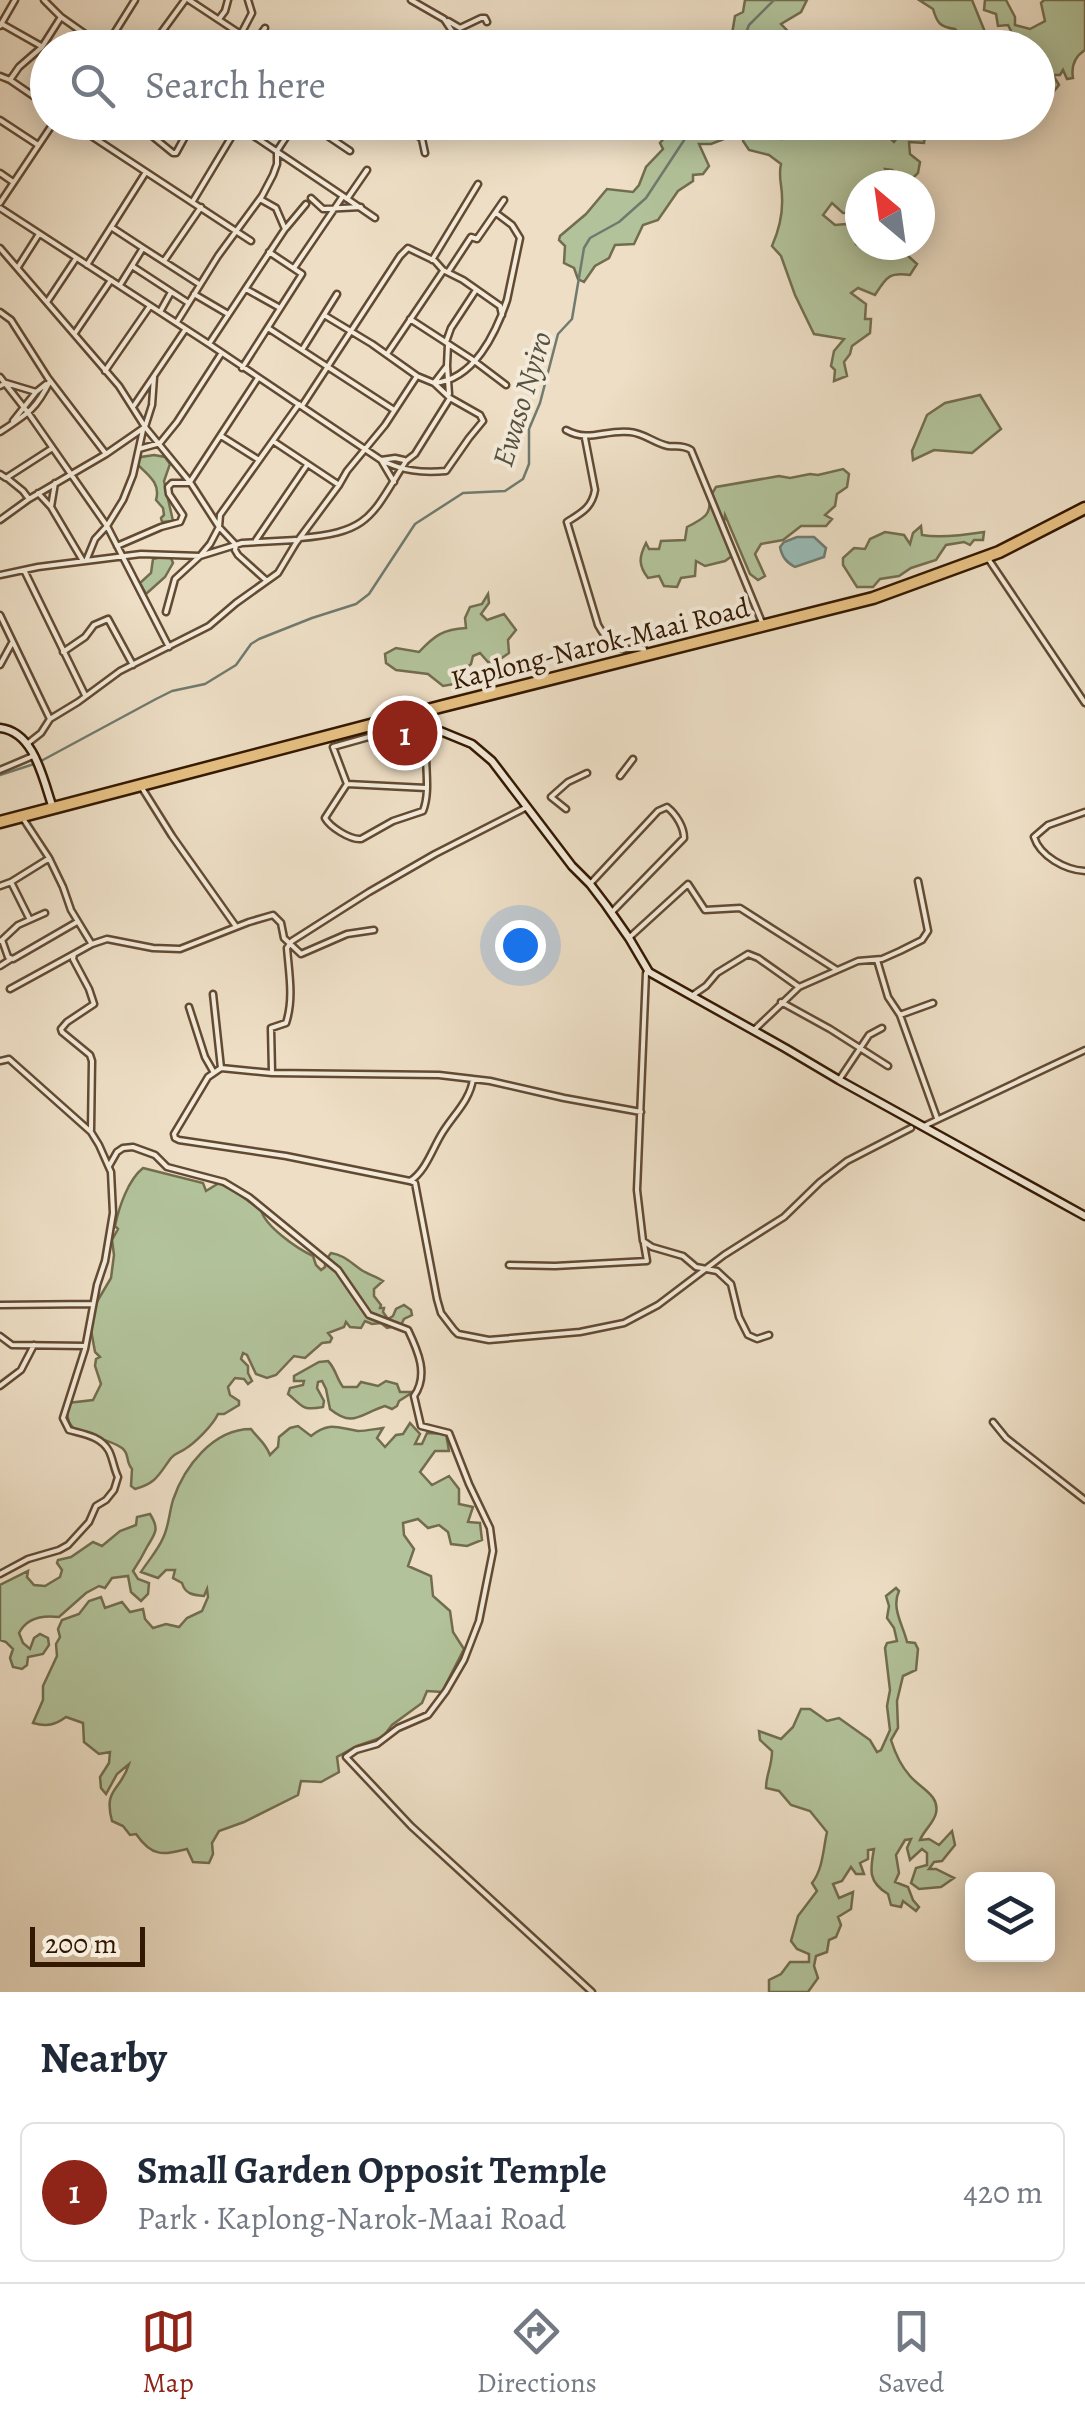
<!DOCTYPE html>
<meta charset="utf-8">
<style>
body{margin:0;font-family:Alegreya,serif;background:#f6f6f7;color:#1f2937}
.controls{position:absolute;right:30px;bottom:30px;display:grid;overflow:hidden;border-radius:15px;box-shadow:0 5px 25px #0003}
.controls button{width:90px;height:90px;display:grid;place-items:center;padding:0;border:0;border-bottom:2px solid #e0e1e3;background:#fff;color:#1f2937;font:50px sans-serif}
.compass{position:absolute;left:845px;top:170px;width:90px;height:90px;border-radius:50%;background:#fff;box-shadow:0 5px 25px #0003;rotate:331deg}
.scale{position:absolute;left:30px;bottom:25px;width:115px;box-sizing:border-box;padding-left:10px;border:5px solid #331801;border-top:0;font-size:28px;line-height:35px;white-space:nowrap;color:#331801;-webkit-text-stroke:8px #f3ead9;paint-order:stroke}
.you{position:absolute;left:520px;top:945px;width:35px;height:35px;margin:-25px;border:8px solid #fff;border-radius:50%;background:#1a73e8;box-shadow:0 0 0 15px #1a73e833}
.badge{display:grid;place-items:center;width:65px;height:65px;border-radius:50%;background:#8f2418;color:#fff;font-size:32px;font-weight:700}
.pin{position:absolute;translate:-50% -50%;border:5px solid #fff;box-shadow:0 2px 10px #0006}
.list{margin:0;padding:0;list-style:none}
h2{display:flex;justify-content:space-between;align-items:center;height:130px;margin:0;padding:0 40px;font-size:42px}
h2 small{font-size:32px;font-weight:400;color:#747a83}
.list li{display:grid;grid-template-columns:65px 1fr auto;gap:30px;align-items:center;box-sizing:border-box;height:140px;margin:0 20px 20px;padding:0 20px;border:2px solid #e0e1e3;border-radius:15px}
.list b{display:block;font-size:38px;white-space:nowrap}
.list p{margin:0;font-size:32px;white-space:nowrap;color:#747a83}
.list em{font-size:32px;font-style:normal;color:#747a83}
.icon{flex:none;width:55px;height:55px;fill:none;stroke:currentColor;stroke-width:2;stroke-linecap:round;stroke-linejoin:round}
.map{position:relative;flex:none;width:1085px;height:1992px;overflow:hidden}
.search{position:absolute;background:#fff;box-shadow:0 5px 25px #0003;left:30px;right:30px;top:30px;height:110px;display:flex;align-items:center;gap:25px;box-sizing:border-box;padding:0 35px;border-radius:55px;color:#747a83;font-size:38px}
.sheet{height:290px;background:#fff}
nav{display:flex;justify-content:space-around;align-items:center;box-sizing:border-box;height:140px;border-top:2px solid #e0e1e3;background:#fff;font-size:28px;color:#747a83}
nav a{display:grid;justify-items:center;gap:5px}
nav .on{color:#8f2418}
.map>svg:first-child{display:block}
</style>
<div class="map">
<svg width="1085" height="1992" viewBox="0 0 1085 1992">
<rect width="100%" height="100%" fill="#eddec5"/>
<filter id="stains"><feTurbulence type="fractalNoise" baseFrequency=".002" numOctaves="4"/><feColorMatrix values="0 0 0 0 .2 0 0 0 0 .09 0 0 0 0 .02 0 0 0 .5 -.17"/></filter>
<radialGradient id="worn" r=".72"><stop offset=".6" stop-color="#630" stop-opacity="0"/><stop offset="1" stop-color="#630" stop-opacity=".3"/></radialGradient>
<path fill="#b2c29a" stroke="#726d4e" stroke-width="2.5" d="M745,0H807L801,12L781,24L803,47H716L732,34L735,16L743,12Z
M919,0H972L985,32L983,45C969,46 963,39 955,29C940,27 937,23 933,9Z
M985,0H1006L1015,17V25L1030,29L1045,21L1041,3L1044,0H1085V50C1074,57 1071,66 1073,78L1067,79L1063,70L1060,75H1053L1059,85L1047,100L1038,103V48L1016,47L1019,40L1013,35L1008,25L998,26L996,14L984,10Z
M683,123H785L776,133L781,139L795,138L799,123H874L894,142L909,123H912L915,131L925,136L924,143L909,142L910,154L920,162L918,173L910,181L892,170L885,169L889,185H860V220L853,213H843L832,203L823,215L835,225L846,224L859,231L856,244L867,249L875,245H896L917,264L910,275C888,272 886,278 875,295L858,288L851,293L866,304L865,319H871L870,333L852,346L850,354L844,362L847,376L834,381L835,370L831,366L834,351L844,339L814,334L795,295L781,256L772,246C779,230 783,214 782,197C782,185 778,176 781,164L769,155L749,150L743,141L745,128L741,125L734,126L737,134L711,144H699L709,166L703,174L693,175V181L678,191L658,220L643,225L634,244L615,245L609,258L595,266L584,282L578,279L574,268L564,263L565,246L559,240L560,236L586,214L607,189L633,192L639,185L646,167L663,149L660,143L673,128L681,127Z
M980,395L1001,429L972,453L934,450L913,460L912,451L927,415L945,403Z
M154,455L165,457L170,464L164,481L173,521L162,522L161,518L164,515L163,508L156,500C161,483 148,475 137,464L141,457Z
M843,469L849,474L847,487L837,494L835,506L825,515L832,519L826,526H801L783,540L761,544L755,554L765,576L758,580L750,574L725,515L724,522L736,553L725,561L705,566L696,561L695,576L681,578L677,587L664,586L659,576L648,578C638,565 639,557 646,543L649,549H659L661,541L685,540L687,527C722,510 701,509 716,487L779,476L790,478L810,474L818,475Z
M921,526L922,535C940,538 965,535 984,532L983,540H974L970,545L964,542L946,545L936,560L911,568L899,576L880,579L873,587H857L843,565V558L854,548L865,549L870,539L885,532L904,535L910,544L913,533Z
M166,556L171,558L173,563L165,577L146,594L140,583L151,573L153,559Z
M488,594L489,603L481,614L487,620L504,614L516,630L508,640L509,653L496,662H488L480,653L473,656L471,664L460,673V683L443,686L428,674L396,670L386,663L385,654L396,648L419,652C434,636 443,629 466,628L465,618L470,607L482,604Z
M143,1168L203,1183L206,1191L219,1183L236,1192L261,1210C265,1226 296,1248 313,1256L316,1265L321,1270L325,1267V1261L331,1253C344,1255 350,1262 360,1269C367,1274 375,1276 383,1281L374,1289V1296L381,1305L380,1308H384L383,1312L388,1319L393,1316L396,1309L404,1305L411,1310L412,1315L404,1319L401,1325L387,1328L381,1323L372,1324L365,1321L361,1328L350,1327L346,1322L344,1327L328,1333L332,1338L330,1342L322,1343L305,1358L294,1356L276,1375L267,1378L256,1374L247,1355L243,1353L241,1359L248,1366V1373L252,1381L248,1384L244,1379L235,1378L228,1387L230,1395L239,1401V1405L224,1414H218C213,1425 195,1443 185,1449C179,1453 175,1453 171,1458C159,1474 157,1483 135,1489L131,1486L132,1469C125,1461 130,1454 122,1448C98,1431 61,1442 68,1403L93,1400L101,1384L95,1366L96,1359L100,1357L95,1352L91,1330L95,1305L111,1278L114,1255L112,1240L118,1229L115,1226C119,1207 128,1180 143,1168Z
M328,1361C336,1369 336,1378 343,1387H357L361,1382L378,1386L386,1381L397,1384L400,1392H413L399,1401L397,1406L392,1409L385,1406C360,1414 353,1428 330,1409L326,1389L322,1381L318,1382L317,1388L324,1401L323,1407C301,1411 303,1406 288,1394L290,1388L303,1385L304,1381H294V1376L319,1362Z
M410,1423L420,1434L415,1444H422L427,1433L446,1434L449,1451H435L420,1472L432,1485L449,1476L459,1489V1504L473,1507L468,1522L480,1523L482,1540L467,1546L451,1544L448,1532L439,1525L428,1528L418,1519L403,1523L404,1535L414,1549L408,1566L431,1576L433,1596L450,1611L453,1632L464,1649L442,1692L427,1691L422,1703L392,1725L383,1737L357,1746L337,1757L339,1772L321,1782L301,1781L298,1795L244,1822L219,1831L212,1843L213,1854L209,1863L193,1862L187,1849C162,1855 152,1857 136,1834L130,1835L123,1826L112,1821C103,1788 121,1791 129,1764L117,1774L106,1794L101,1788L100,1777L109,1763L110,1752L99,1754L84,1742L83,1723L66,1717C55,1725 47,1727 33,1723L43,1700V1686L57,1656L56,1644L60,1637L58,1629L62,1620L79,1614L89,1601L101,1597L105,1608L122,1602L130,1612L143,1609L145,1619L153,1628L166,1624L179,1627L187,1618L202,1611L208,1597L207,1589L204,1596C193,1595 185,1594 182,1583L173,1578L175,1570H166L158,1578L141,1572C148,1561 158,1550 163,1538C169,1526 169,1513 173,1500C184,1467 213,1429 251,1429C259,1440 265,1442 270,1455L278,1447L279,1437L290,1428L298,1426L311,1436C329,1421 338,1428 358,1431C365,1431 375,1429 383,1428L377,1438L385,1447L396,1435L403,1434Z
M150,1514C160,1530 155,1533 147,1547C142,1557 139,1562 133,1571L138,1579L149,1583L148,1594L141,1601L131,1592L128,1576L112,1578L105,1588L99,1586L86,1593L59,1617C43,1615 27,1617 19,1633L23,1643L30,1649L34,1638L40,1634L48,1638L49,1645L43,1654L28,1657L27,1665L22,1669L13,1667L10,1658L13,1649L6,1642L0,1640V1585L28,1571L27,1577L34,1585L45,1586L60,1577L62,1570L57,1563L58,1560L71,1557L93,1542L102,1546L120,1531L136,1525L137,1517Z
M896,1588L899,1591C891,1608 903,1625 907,1642L915,1643L918,1649L916,1670L903,1676L897,1701L898,1728L891,1740C895,1753 901,1766 910,1776C920,1788 940,1795 936,1813C934,1823 924,1830 920,1840L929,1839L939,1845L952,1831L955,1845L942,1861L934,1862L929,1869H936L954,1878L941,1887L919,1889L911,1883L916,1868L927,1865V1853L922,1849L910,1860L907,1848L911,1839L905,1840L896,1855L899,1873L895,1882L908,1887L913,1900L919,1907L916,1911L903,1901L901,1907L891,1905L888,1894C868,1882 870,1870 874,1849L868,1850V1859L860,1863L864,1874H856L851,1867L842,1881L833,1884L839,1898L853,1892L851,1909L838,1917L841,1925L836,1937L829,1940L827,1952L816,1956L814,1966L818,1978L808,1992H769V1980L781,1974L790,1962H809V1954L797,1949L791,1941L798,1916L817,1891L812,1883C823,1869 823,1850 827,1832L810,1811L791,1805L779,1791L766,1788C766,1774 772,1767 772,1751L760,1740L759,1731L781,1739L793,1727L801,1709H810L827,1721L839,1718L870,1740L877,1752L881,1750L890,1730L887,1706L890,1690L885,1648L887,1643L897,1641L894,1628L887,1618L889,1606L886,1596Z"/>
<path fill="#99bcb7" stroke="#707a6e" stroke-width="2.5" d="M797,537H814L826,548L824,557L795,567C786,562 782,557 780,547L784,542Z"/>
<g fill="none" stroke-linecap="round" stroke-linejoin="round">
<path stroke="#707a6e" stroke-width="2.5" d="M740,48L749,25L774,0
M41,761L156,699L172,691L205,684L236,665L251,644L259,639L312,618L356,604L369,594L415,524L463,493L505,491L523,479L529,464V429L540,403L558,334L572,319L584,248L590,238L619,222L646,198L696,122
M0,775L34,764"/>
<g stroke="#624a32" stroke-width="9">
<path id="street" d="M44,0L61,17L105,48
M189,0L254,43
M411,0L444,19L458,40L456,48
M219,19L225,11L228,0
M448,21L460,28L481,18H485L487,22
M2,24L41,46
M0,26L15,0
M241,34L252,13L248,0
M108,41L119,48
M105,48L135,0
M150,48L185,0
M183,48L186,45L190,48
M251,48L265,28
M331,48L336,40H340L345,48
M0,76L10,80L48,106
M10,80L19,67L42,47L61,17
M0,120L38,145
M70,122L251,241
M135,122L173,153H176L193,122
M172,122L187,134
M233,122L343,196L294,268
M307,122L350,151
M402,122L422,139L425,153
M0,173L13,182
M343,196L375,218
M311,198L323,209L361,207
M347,199L367,170
M193,201L238,126
M0,203L54,122
M0,208L209,344L381,460C403,471 421,473 446,471L469,438L483,421L480,415L450,398
M496,213L512,225L520,238L507,300
M111,227L143,248
M286,228L306,204
M0,248L119,386L145,427L190,482L219,527L236,545L235,550L238,555L267,581
M432,260L478,184
M164,261L201,207
M87,265L146,172
M132,266L187,302
M18,267L39,234
M448,272L471,237L477,239L504,200
M120,285L143,248L199,284
M246,289L280,308
M194,294L228,314
M47,302L75,260
M0,312L11,320L48,378L106,454
M160,312L170,294
M410,319L473,360L506,385
M177,322L218,256L262,196L273,175L277,164V151L296,122
M268,328L394,410
M75,333L111,280
M446,342L451,328L476,290
M209,344L285,229L276,208L260,199
M302,350L337,294
M387,354L443,271
M447,366L449,394
M242,368L302,274L269,252
M105,371L150,306
M0,377L29,414L107,526L169,647
M434,383C474,380 496,333 507,300
M434,383L447,366L448,344
M0,386L6,383L36,392
M302,406L400,256L408,248L435,261L443,270L463,280L500,306L502,315
M133,407L185,330
M13,421L36,392L46,384
M566,430C589,443 605,429 630,432C644,433 654,443 668,446C677,447 683,445 691,450L763,625
M0,432C27,414 35,411 50,381
M221,436L259,460
M585,438L595,490C592,508 581,513 567,522L598,625C604,636 614,649 628,649C634,649 639,648 644,649L645,655
M273,441L339,485
M139,449L160,443L177,422L221,354
M0,474L6,478L51,449
M7,478L23,491L29,499
M190,482L258,378
M394,482L381,460L395,458L404,460
M38,493L51,507L83,561
M51,507L55,483
M0,520L29,499L106,454L145,427L152,405L154,377
M300,538C371,532 371,516 406,461L415,454L450,398L434,383L417,376L372,344L324,315
M256,540L307,465
M117,546L161,527L180,522L183,515L169,494L168,487L172,483H188
M987,557L1085,703
M86,561L95,539L107,526L123,500L133,475L143,430
M24,570L85,695
M0,575L38,567L141,554L200,556L242,543L296,540
M166,612L175,579L200,556L210,544L219,527L220,515L299,404
M0,615L50,719L41,733L27,744
M63,652L85,637L94,625L108,619L133,665
M0,665L12,643
M50,719L78,702L120,671L209,626L236,603L278,573L296,543L339,485L347,471L385,425L417,376
M377,728L383,736L426,745
M0,770L33,756
M620,776L633,759
M347,784L325,818C330,827 350,840 361,839L393,821L423,811C433,785 420,753 430,726
M347,784L333,747L383,733
M347,784L426,788
M142,788L172,836L235,925
M566,809L551,797L568,782L587,773
M1085,812L1048,825L1034,837C1040,856 1065,870 1085,871
M24,820L49,858L63,887L71,910L91,943
M11,882L29,918
M590,884L658,811L667,807C676,814 684,827 684,838L612,912
M0,886L11,882L48,859
M631,936L688,884L705,910L740,908L837,970
M2,940L18,925L45,913
M0,941L2,940L8,957L13,959L77,922
M877,960L888,997L900,1015L937,1118
M0,966L11,959
M646,973L637,1190L643,1241L652,1247L683,1256L696,1267L717,1271L731,1284L739,1317L748,1335L757,1339L769,1335
M10,989L74,954
M213,994L221,1068
M693,995L706,986L717,973L748,954L758,958L799,987
M781,1002L830,1029L888,1066
M189,1007L205,1057L213,1071
M900,1015L933,1003
M754,1030L799,987L858,961L882,959L900,951L922,940L928,931L918,881
M0,1061L9,1059L91,1132L99,1145L111,1172L113,1213L105,1261L97,1285L85,1349L63,1418L69,1430C83,1434 101,1436 109,1451C113,1459 114,1469 118,1477L114,1490L106,1500L96,1506L89,1522L68,1545L59,1550L28,1559L0,1574
M272,1072L271,1028L286,1023C294,999 289,973 287,948L292,941L369,892L435,854L527,807
M473,1079C470,1101 452,1116 441,1135C432,1150 425,1172 410,1181L415,1183L437,1299L441,1313L454,1330L458,1334L489,1340L580,1332L624,1323L658,1305L724,1255L784,1217L820,1182L847,1161L911,1128
M839,1080L869,1035L882,1028
M924,1126L1085,1050
M91,1130L92,1061L90,1055L62,1032L61,1029L67,1022L94,1004L89,989L73,959L74,954L92,944L107,939L153,948L180,949L249,922L273,915L281,923L284,938L301,954L347,934L374,930
M109,1166L117,1152L123,1148L133,1147L155,1155L167,1167L224,1182L249,1197L338,1270L369,1315L408,1330C418,1351 429,1375 414,1396L421,1426L449,1433L469,1484L490,1528L493,1551L479,1621L464,1660L446,1691L428,1715L398,1728L377,1744L356,1750L346,1757L411,1826L592,1992
M410,1181L286,1156L179,1140L175,1138L174,1134L208,1077L221,1068L272,1073L439,1075L490,1081L564,1098L641,1112
M509,1265L555,1266L647,1261L644,1244
M0,1305L93,1304
M0,1336L12,1345L85,1346
M0,1386L21,1370L34,1345
M993,1422L1006,1438L1085,1500"/>
</g>
<g stroke="#331801" stroke-width="11">
<path id="secondary" d="M416,714L433,728L472,744L492,761L572,866L590,884L606,905L629,938L649,972L785,1048L839,1080L1085,1216
M0,728C35,732 43,780 53,808"/>
</g>
<g stroke="#331801" stroke-width="15">
<path id="highway" d="M0,822L443,706L873,598L999,552L1085,508"/>
</g>
<use href="#street" stroke="#f3ead9" stroke-width="4"/>
<use href="#secondary" stroke="#f3ead9" stroke-width="6"/>
<use href="#highway" stroke="#e6bf82" stroke-width="10"/>
</g>
<g text-anchor="middle" stroke-width="8" stroke-linejoin="round" paint-order="stroke">
<g font-size="28" fill="#331801" stroke="#f3ead9">
<text transform="translate(600 643) rotate(-14)" y="10">Kaplong-Narok-Maai Road</text>
</g>
<g font-size="30" font-style="italic" fill="#575141" stroke="#f3ead9">
<text transform="translate(522 399) rotate(-73)" y="10">Ewaso Nyiro</text>
</g>
</g>
<rect width="100%" height="100%" filter="url(#stains)"/>
<rect width="100%" height="100%" fill="url(#worn)"/>
</svg>
<div class="controls">
<button><svg class="icon" aria-label="layers" viewBox="0 0 24 24"><path d="M12 4l9 5-9 5-9-5zM3 14l9 5 9-5"/></svg></button>
</div>
<svg class="compass" viewBox="-18 -18 36 36"><path d="M0-13l5 13h-10z" fill="#e53935"/><path d="M0 13l5-13h-10z" fill="#747a83"/></svg>
<div class="scale">200 m</div>
<div class="you"></div>
<div class="pin badge" style="left:405px;top:733px">1</div>
<div class="search"><svg class="icon" aria-label="search" viewBox="0 0 24 24"><circle cx="10" cy="10" r="6"/><path d="M15 15l6 6"/></svg>Search here</div>
</div>
<section class="sheet">
<h2>Nearby<small></small></h2>
<ul class="list">
<li><span class="badge">1</span><div><b>Small Garden Opposit Temple</b><p>Park · Kaplong-Narok-Maai Road</p></div><em>420 m</em></li>
</ul>
</section>
<nav>
<a class="on"><svg class="icon" aria-label="map" viewBox="0 0 24 24"><path d="M3 6l6-2 6 2 6-2v14l-6 2-6-2-6 2zM9 4v14M15 6v14"/></svg>Map</a>
<a><svg class="icon" aria-label="directions" viewBox="0 0 24 24"><path d="M12 3l9 9-9 9-9-9zM9 14v-3h6M13 9l2 2-2 2"/></svg>Directions</a>
<a><svg class="icon" aria-label="saved" viewBox="0 0 24 24"><path d="M7 4h10v16l-5-4-5 4z"/></svg>Saved</a>
</nav>
